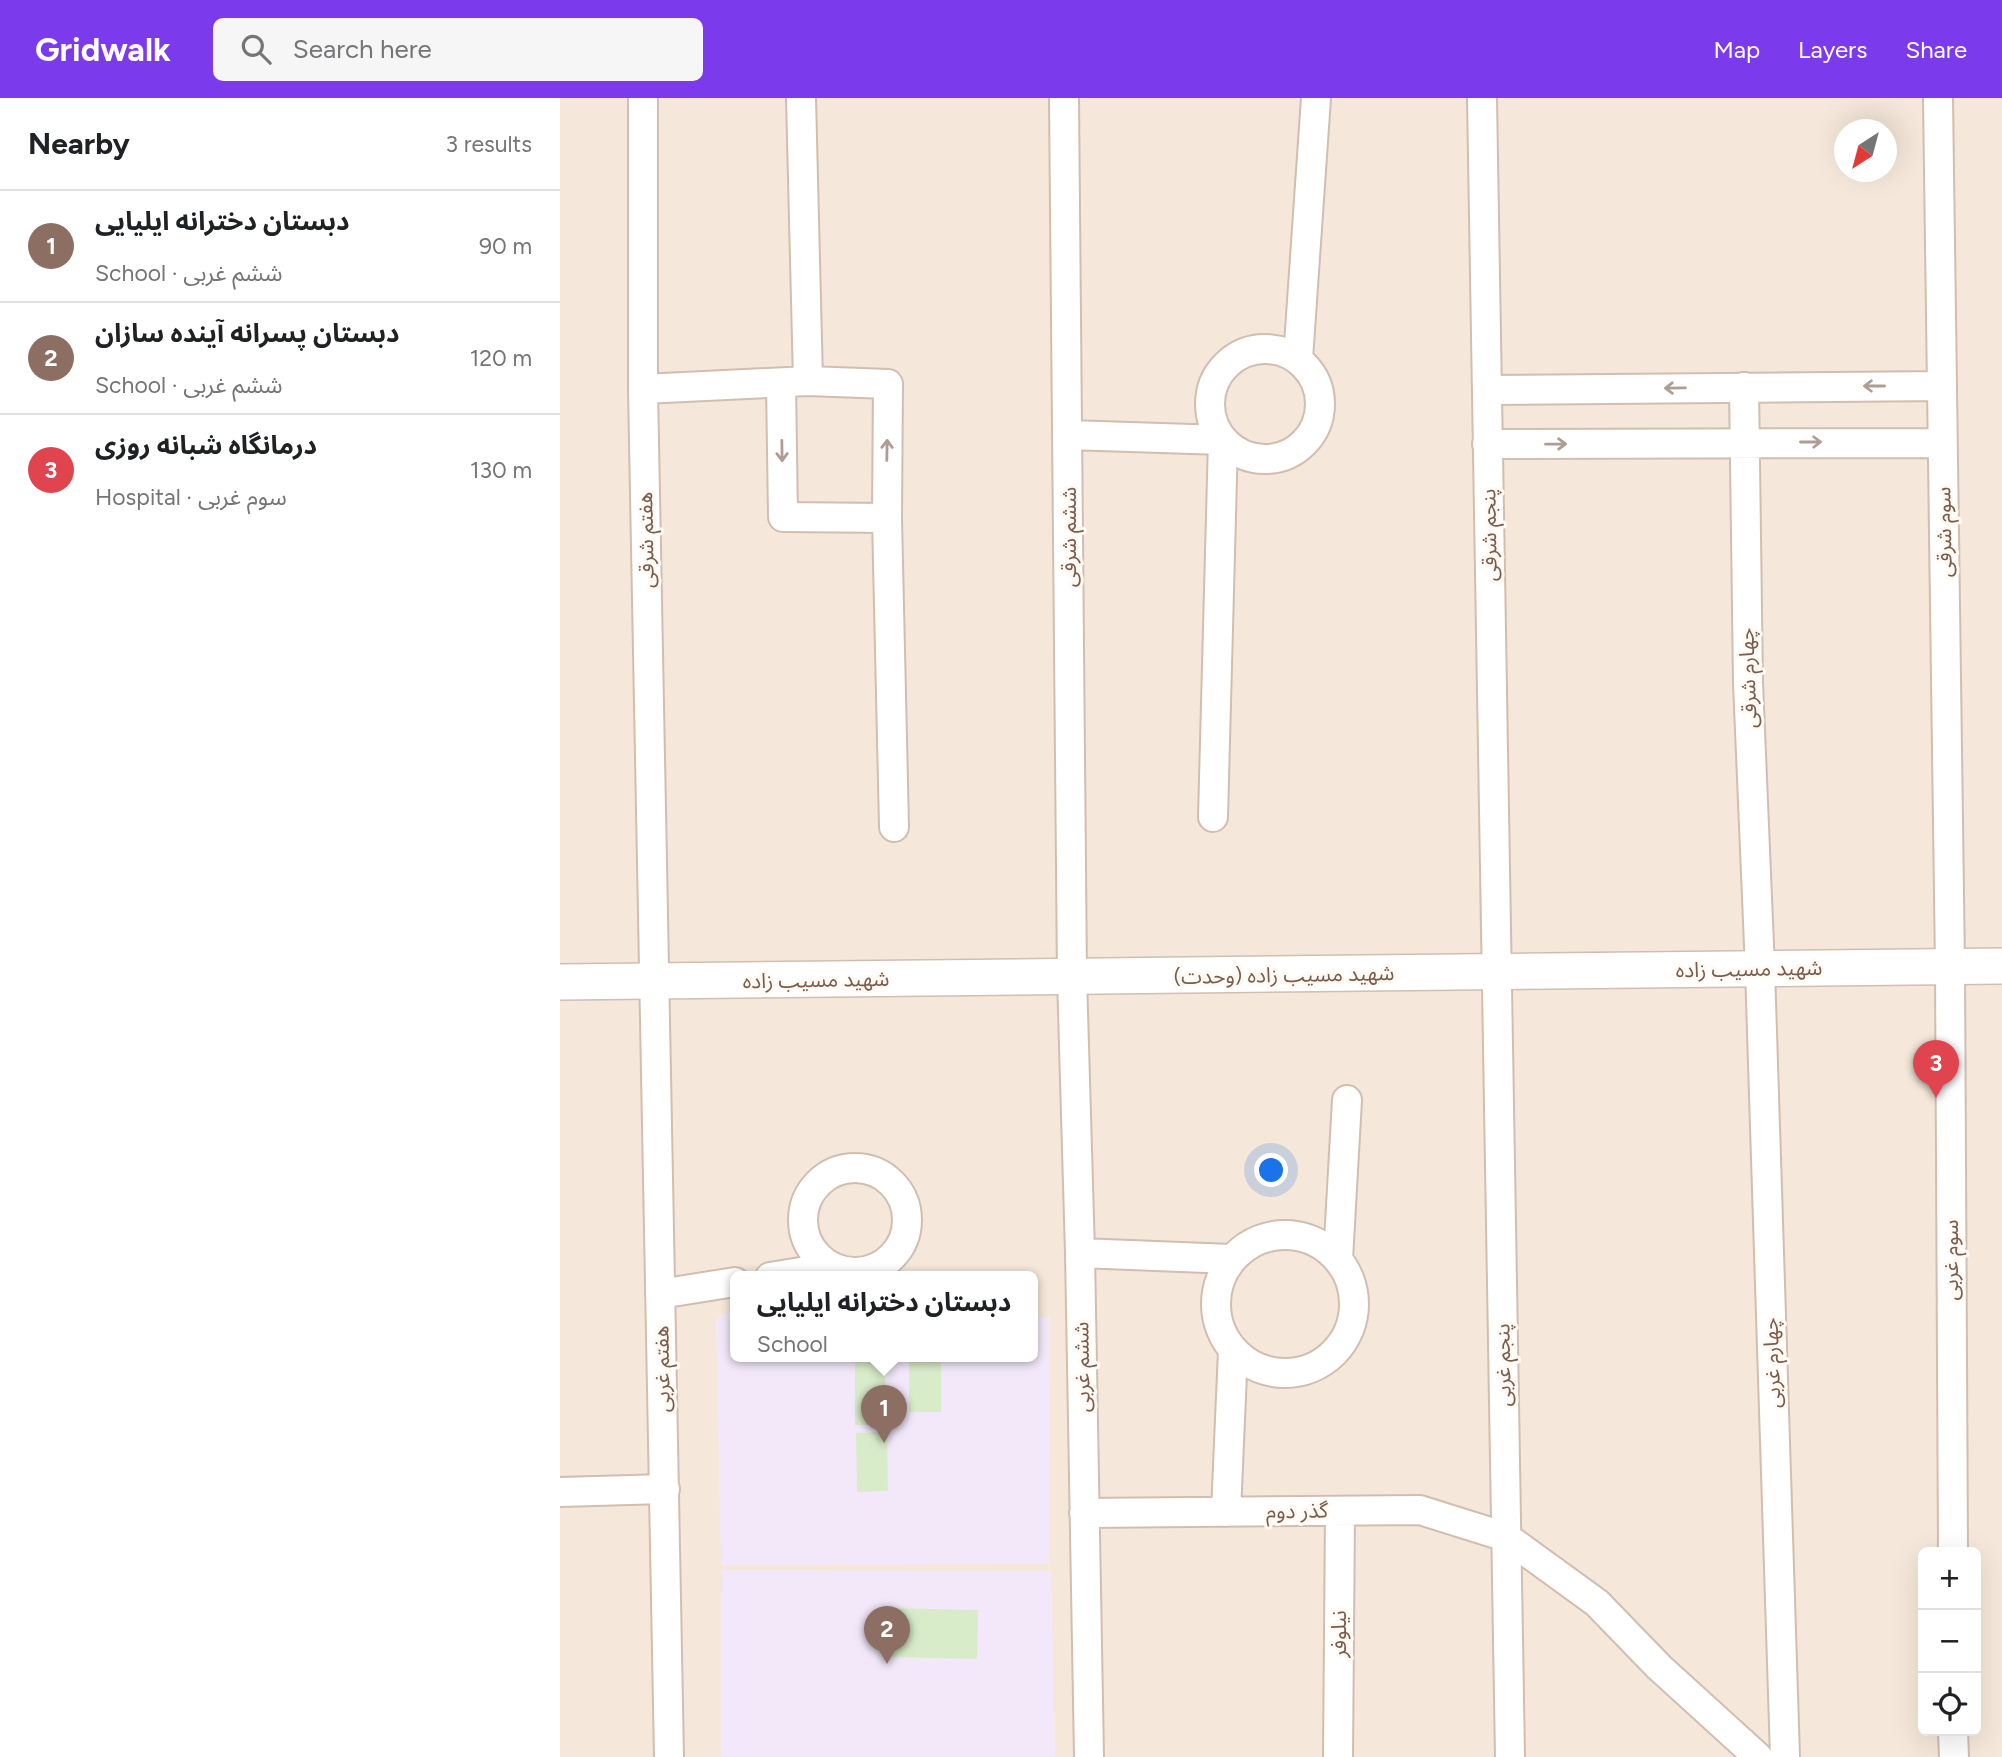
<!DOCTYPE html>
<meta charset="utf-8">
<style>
body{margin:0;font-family:Figtree,"Noto Sans Arabic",sans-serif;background:#f6f6f6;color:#202124}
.controls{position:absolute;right:21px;bottom:21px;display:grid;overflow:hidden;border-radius:10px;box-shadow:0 7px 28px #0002}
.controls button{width:63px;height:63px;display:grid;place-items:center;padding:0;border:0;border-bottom:2px solid #e0e0e0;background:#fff;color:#202124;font:35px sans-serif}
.compass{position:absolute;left:1274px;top:21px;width:63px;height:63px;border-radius:50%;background:#fff;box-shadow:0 7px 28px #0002;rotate:216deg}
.you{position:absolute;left:712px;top:1073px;width:24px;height:24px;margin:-18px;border:5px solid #fff;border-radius:50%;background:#1a73e8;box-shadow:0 0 0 10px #1a73e833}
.badge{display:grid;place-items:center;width:46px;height:46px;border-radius:50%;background:#7c3aed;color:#fff;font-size:23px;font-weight:700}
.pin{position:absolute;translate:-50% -58px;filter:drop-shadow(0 2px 4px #0008)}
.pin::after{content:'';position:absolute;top:37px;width:24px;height:21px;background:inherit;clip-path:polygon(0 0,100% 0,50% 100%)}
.popup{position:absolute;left:170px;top:1173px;width:308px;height:91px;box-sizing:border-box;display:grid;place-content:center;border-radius:10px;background:#fff;filter:drop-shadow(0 2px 5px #0005);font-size:23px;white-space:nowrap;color:#757577}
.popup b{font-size:26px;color:#202124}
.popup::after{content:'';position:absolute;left:50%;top:100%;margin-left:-14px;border:14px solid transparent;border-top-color:#fff}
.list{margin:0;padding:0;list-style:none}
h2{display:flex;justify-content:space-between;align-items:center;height:91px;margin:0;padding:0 28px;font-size:30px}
h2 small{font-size:23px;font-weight:400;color:#757577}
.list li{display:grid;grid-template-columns:46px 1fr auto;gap:21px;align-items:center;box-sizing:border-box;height:112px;padding:0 28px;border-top:2px solid #e0e0e0}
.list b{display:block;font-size:26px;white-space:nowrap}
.list p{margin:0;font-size:23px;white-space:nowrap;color:#757577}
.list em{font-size:23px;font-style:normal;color:#757577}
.icon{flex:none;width:38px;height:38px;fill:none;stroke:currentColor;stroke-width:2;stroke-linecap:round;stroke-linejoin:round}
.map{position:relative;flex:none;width:1442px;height:1659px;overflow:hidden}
header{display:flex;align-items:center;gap:42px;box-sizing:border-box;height:98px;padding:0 35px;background:#7c3aed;color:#fff}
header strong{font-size:33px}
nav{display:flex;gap:38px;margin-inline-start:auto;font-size:24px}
.search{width:490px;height:63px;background:#f6f6f6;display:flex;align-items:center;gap:18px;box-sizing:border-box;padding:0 24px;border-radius:10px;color:#757577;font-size:26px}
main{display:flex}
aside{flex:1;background:#fff}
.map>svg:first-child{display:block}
</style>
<header>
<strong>Gridwalk</strong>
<div class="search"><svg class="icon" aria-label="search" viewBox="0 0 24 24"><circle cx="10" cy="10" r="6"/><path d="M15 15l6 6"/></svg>Search here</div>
<nav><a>Map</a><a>Layers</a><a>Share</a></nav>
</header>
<main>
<aside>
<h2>Nearby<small>3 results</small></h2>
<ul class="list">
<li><span class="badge" style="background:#8d6e63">1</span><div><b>دبستان دخترانه ایلیایی</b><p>School · ششم غربی</p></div><em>90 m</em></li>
<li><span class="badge" style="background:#8d6e63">2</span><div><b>دبستان پسرانه آینده سازان</b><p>School · ششم غربی</p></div><em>120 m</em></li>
<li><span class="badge" style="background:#e0444e">3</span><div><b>درمانگاه شبانه روزی</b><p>Hospital · سوم غربی</p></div><em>130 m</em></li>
</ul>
</aside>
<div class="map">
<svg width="1442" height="1659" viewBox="0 0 1442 1659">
<rect width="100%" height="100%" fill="#fdf6ec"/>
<path fill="#f5e8da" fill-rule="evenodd" d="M0,0H1442V1659H0ZM1284,32H1326V74H1284ZM175,1179H473V1259H175ZM1363,1454H1416V1633H1363Z"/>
<path fill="#f3e8fa" d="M164,1215L175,1216V1259H473V1219H490L489,1466L161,1467L156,1223Z
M162,1472L491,1473L495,1659H161Z"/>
<path fill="#d8ecc9" d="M349,1259H381V1314H349Z
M295,1261H325V1327H295Z
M327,1334L328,1393L297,1394L296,1335Z
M326,1510L418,1512L417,1561L326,1559Z"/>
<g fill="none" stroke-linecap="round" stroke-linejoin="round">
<g stroke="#d1beb0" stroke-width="32">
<path id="minor" d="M83,0V291L109,1659
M241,0L248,283
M504,0L512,879L520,1155L529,1659
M922,0L950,1659
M1378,0L1390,869L1393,1454
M650 306a55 55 0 1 1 110 0a55 55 0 1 1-110 0Z
M738,261L756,0
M221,285L223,419L327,420
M1184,289L1188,585L1200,871L1225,1659
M83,291L248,283L328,286L327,420L334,729
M927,292L1382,288
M508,337L663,342L653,719
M927,346L1382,345
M243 1122a52 52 0 1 1 104 0a52 52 0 1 1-104 0Z
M656 1206a69 69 0 1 1 138 0a69 69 0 1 1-138 0Z
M520,1155L671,1161
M778,1161L787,1002
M210,1179L271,1169
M100,1196L175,1184
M0,1394L105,1391
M666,1414L673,1252
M524,1415L860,1412L946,1439L1037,1505L1099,1569L1198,1659
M1393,1633L1394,1659
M778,1659L780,1413"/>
</g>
<g stroke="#d1beb0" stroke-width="38">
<path id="tertiary" d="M0,884L1442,868"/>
</g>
<use href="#minor" stroke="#fff" stroke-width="28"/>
<use href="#tertiary" stroke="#fff" stroke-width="35"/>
</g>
<defs><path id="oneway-shaft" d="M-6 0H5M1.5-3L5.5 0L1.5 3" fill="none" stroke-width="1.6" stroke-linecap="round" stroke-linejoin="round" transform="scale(1.75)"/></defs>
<g stroke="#af9d94">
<use href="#oneway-shaft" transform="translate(1314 288) rotate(180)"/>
<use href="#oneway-shaft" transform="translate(1115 290) rotate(179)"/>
<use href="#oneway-shaft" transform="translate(1251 344)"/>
<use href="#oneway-shaft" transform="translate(996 346) rotate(-1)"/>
<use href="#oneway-shaft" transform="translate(327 352) rotate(-89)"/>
<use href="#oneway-shaft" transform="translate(222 353) rotate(89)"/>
</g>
<g text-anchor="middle" stroke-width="6" stroke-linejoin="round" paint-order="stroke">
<g font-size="21" fill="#7a5c4d" stroke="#fffaf3">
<text transform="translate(1384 434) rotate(-91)" y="7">سوم شرقی</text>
<text transform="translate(929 437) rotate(-91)" y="7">پنجم شرقی</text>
<text transform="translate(509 439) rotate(-90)" y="7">ششم شرقی</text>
<text transform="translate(86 442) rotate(-91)" y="7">هفتم شرقی</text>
<text transform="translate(1188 580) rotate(-92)" y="7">چهارم شرقی</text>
<text transform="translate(1189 871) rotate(-1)" y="7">شهید مسیب زاده</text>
<text transform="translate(724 877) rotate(-1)" y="7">شهید مسیب زاده (وحدت)</text>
<text transform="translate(256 882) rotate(-1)" y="7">شهید مسیب زاده</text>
<text transform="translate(1391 1162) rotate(-90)" y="7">سوم غربی</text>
<text transform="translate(1212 1265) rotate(-92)" y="7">چهارم غربی</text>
<text transform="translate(943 1267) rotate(-91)" y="7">پنجم غربی</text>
<text transform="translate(522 1269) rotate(-91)" y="7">ششم غربی</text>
<text transform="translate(102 1271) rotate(-91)" y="7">هفتم غربی</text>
<text transform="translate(737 1413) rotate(-1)" y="7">گذر دوم</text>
<text transform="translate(779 1536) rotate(-90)" y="7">نیلوفر</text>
</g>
</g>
</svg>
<div class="controls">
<button>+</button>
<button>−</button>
<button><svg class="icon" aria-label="locate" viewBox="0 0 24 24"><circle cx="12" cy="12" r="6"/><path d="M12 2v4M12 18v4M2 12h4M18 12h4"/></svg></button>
</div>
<svg class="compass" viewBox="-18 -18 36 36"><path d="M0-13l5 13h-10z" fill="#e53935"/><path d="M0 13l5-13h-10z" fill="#757577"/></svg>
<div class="you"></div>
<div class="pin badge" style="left:324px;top:1345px;background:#8d6e63">1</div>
<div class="popup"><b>دبستان دخترانه ایلیایی</b>School</div>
<div class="pin badge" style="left:327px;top:1566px;background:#8d6e63">2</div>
<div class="pin badge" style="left:1376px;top:1000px;background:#e0444e">3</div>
</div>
</main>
